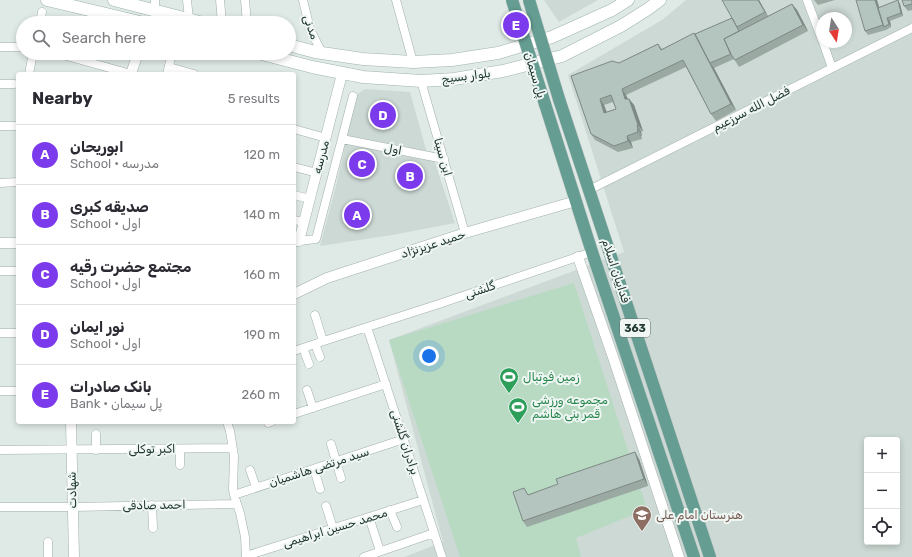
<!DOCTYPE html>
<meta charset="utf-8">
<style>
body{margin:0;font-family:Rubik,"Noto Naskh Arabic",sans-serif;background:#f7f7f7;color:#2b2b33}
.controls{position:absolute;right:12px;bottom:12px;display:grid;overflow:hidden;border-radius:4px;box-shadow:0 2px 6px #0003}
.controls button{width:36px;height:36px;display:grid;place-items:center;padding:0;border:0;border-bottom:1px solid #e1e1e2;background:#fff;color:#2b2b33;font:20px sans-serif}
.compass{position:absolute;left:816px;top:12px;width:36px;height:36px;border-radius:50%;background:#fff;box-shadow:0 2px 6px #0003;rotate:168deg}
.you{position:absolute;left:429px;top:356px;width:14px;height:14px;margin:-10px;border:3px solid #fff;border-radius:50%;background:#1a73e8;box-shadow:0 0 0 6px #1a73e833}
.badge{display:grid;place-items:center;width:26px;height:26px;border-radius:50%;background:#7c3aed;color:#fff;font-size:13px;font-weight:700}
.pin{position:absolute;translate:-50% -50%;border:2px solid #fff;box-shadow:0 1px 4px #0006}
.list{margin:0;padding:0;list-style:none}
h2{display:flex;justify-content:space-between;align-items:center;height:52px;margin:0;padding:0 16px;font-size:17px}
h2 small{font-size:13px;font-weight:400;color:#7c7c81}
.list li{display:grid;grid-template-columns:26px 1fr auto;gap:12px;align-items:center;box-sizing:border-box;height:60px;padding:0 16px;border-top:1px solid #e1e1e2}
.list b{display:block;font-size:15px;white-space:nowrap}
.list p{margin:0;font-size:13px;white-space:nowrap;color:#7c7c81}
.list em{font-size:13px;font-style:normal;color:#7c7c81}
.icon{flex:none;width:22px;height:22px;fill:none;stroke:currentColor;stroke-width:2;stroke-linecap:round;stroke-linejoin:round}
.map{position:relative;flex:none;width:912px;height:557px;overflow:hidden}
.search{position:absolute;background:#fff;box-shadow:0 2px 6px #0003;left:16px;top:16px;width:280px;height:44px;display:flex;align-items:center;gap:10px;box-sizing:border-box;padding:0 14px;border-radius:22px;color:#7c7c81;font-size:15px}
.panel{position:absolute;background:#fff;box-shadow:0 2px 6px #0003;left:16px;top:72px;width:280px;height:352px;border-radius:4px}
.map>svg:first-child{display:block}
</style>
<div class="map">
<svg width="912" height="557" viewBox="0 0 912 557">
<rect width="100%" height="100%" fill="#dfe9e5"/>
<path fill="#cdd9d4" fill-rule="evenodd" d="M544,0H598L559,22Z
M686,0H912V557H404L443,542L389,340L624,252L568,75L662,20ZM822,18H846V42H822ZM867,440H897V542H867Z
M365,89L410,92L427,153L433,157L455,223L392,235L320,246L336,186L348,133L353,97Z"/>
<path fill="#b8dac3" d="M574,283L647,509L576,538L581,557H460L389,340Z"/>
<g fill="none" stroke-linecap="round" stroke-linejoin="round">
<g stroke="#a2b0ac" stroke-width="9">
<path id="minor" d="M187,0L189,19
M220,0L222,23
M245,0L247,23
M303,0L310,29L322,53
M396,0L413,62
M807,0L822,40
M155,10V0
M40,23L42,12
M823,42L832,68
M0,47H22
M56,53L131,74
M169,67L194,74
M29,74L33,53
M167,74L172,53
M421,81L465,233
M0,84H14
M0,126H18
M294,129L326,138
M342,139L444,159
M294,167L317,173
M0,183L18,182
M589,190L912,28
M294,195L310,199
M294,220L304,222
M299,241L316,239L353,96
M0,271H18
M315,315L323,341
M367,327L442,557
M0,333H18
M315,344L320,357
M303,348L309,364
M294,351L333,338L439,304L592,252
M307,390L313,408
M0,391H18
M294,414L386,384
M227,422L230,431L234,456L233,489L234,495L240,513L245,537L246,557
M268,423L271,422
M96,434V450
M331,444L341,478
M180,449V465
M0,450L232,448
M314,469L320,489
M250,470L256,487
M234,495L404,439
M152,505L153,528
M326,506L333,528
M0,507H72L236,504
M390,510L397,527
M369,517L380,551
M246,556L423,500
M48,557V542
M364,557L434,533"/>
</g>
<g stroke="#a2b0ac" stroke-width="11">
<path id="tertiary" d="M131,74L138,53
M294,241H299L342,74
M0,243H18
M578,257L613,357L679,557
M294,294L327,278L465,233L576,201
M71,422L74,557"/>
</g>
<g stroke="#9eb4ae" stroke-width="13">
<path id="secondary" d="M47,0L144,23
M114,0L203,23
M289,45L315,52L363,59L413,62L452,60L498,53L552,37L612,10L628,0
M258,53L312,67L363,77L421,81L454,79L503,71L562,56L621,26L648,9L660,0"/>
</g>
<g stroke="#bcc3c2" stroke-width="13">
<path id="primary" d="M559,99L710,557
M545,104L592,252L694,557"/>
</g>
<use href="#minor" stroke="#fff" stroke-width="8"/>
<use href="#tertiary" stroke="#fff" stroke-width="10"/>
<use href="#secondary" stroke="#fff" stroke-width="12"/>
<use href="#primary" stroke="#659d92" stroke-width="12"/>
<g stroke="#bcc3c2" stroke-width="13" stroke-linecap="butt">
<path id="primary-bridge" d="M512,0L545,104
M529,0L559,99"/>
</g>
<use href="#primary-bridge" stroke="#659d92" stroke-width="12"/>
</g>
<path fill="#9ba9a3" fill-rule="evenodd" d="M759,0L768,16L792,4L797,10L808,31L739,67L734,59L714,68L736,110L716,121L711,114L686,67L626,95L628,99H629L634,105L643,131L641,132L642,136H641L642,139L631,142L633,148L618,152L595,140L591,134L571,76L619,63L658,44L662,49L732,18ZM613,102L616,109L607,112L604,105Z
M814,0H835L818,5Z
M912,0V10L908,11L904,6Z
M900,4L903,16L890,21L891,27L886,30L868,35L865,31L879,7Z
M639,459L648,486L527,527L523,521L528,495Z"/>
<path fill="#7e8985" d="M758,0H759L769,18L765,12Z
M875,0H877L885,26L884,27L883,25Z
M898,0L900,4L903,16L901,13Z
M792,4L797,10L808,31L803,25Z
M887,18L890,21L891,27L889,24Z
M710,63L714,68L736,110L731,104Z
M622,89L626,95L630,105L625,99Z
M600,99L604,105L609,119L604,113Z
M629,99L634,105L643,131L638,125Z
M637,125L641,132L642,136L638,129Z
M637,130L641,136L642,139L638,132Z
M627,136L631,142L633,148L628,141Z
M635,452L639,459L648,486L644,479Z"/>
<path fill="#b4c4be" stroke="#7e8985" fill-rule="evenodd" d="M722,0H758L765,12L737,27Z
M856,0H875L883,25L865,31Z
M898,0L901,13L887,18L889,24L884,27L878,8Z
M902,0H912V4L904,6Z
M792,4L803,25L735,60L730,53L724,39Z
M732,18L739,31L724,39L731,54L710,63L695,34Z
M694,33L731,104L711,114L683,60L622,89L625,99H629L638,125H637L638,129L637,130L638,132L627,136L628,141L614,146L591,134L571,76L612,61L619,63L658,44L661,50ZM611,95L616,109L604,113L600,99Z
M635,452L644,479L523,521L513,492L524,488L528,495L558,484L556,479Z"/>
<defs>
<g id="stadium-pin" transform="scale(1)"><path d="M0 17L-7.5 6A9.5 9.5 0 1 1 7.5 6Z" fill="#2e9e5b" stroke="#eff6f3"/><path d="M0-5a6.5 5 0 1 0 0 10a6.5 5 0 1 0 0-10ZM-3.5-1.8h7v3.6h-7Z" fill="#fff"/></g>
<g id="school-pin" transform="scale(1)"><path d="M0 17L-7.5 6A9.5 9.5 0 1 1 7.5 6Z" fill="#8d6e63" stroke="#eff6f3"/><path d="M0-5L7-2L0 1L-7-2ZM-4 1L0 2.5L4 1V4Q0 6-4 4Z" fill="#fff"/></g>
</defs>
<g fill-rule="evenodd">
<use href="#stadium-pin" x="509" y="377"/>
<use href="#stadium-pin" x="518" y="407"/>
<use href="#school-pin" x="642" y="515"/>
</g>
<g text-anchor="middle" stroke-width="4" stroke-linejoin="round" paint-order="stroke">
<rect fill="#eff6f3" stroke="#5f716d" stroke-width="1" x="620" y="319" width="30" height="18" rx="3"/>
<g font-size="11" font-weight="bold" fill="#213833">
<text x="635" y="332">363</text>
</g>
<g font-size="12" fill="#213833" stroke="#eff6f3">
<text transform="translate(311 27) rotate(70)" y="4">مدنی</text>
<text transform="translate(535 75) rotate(73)" y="4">پل سیمان</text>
<text transform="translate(466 76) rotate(-7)" y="4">بلوار بسیج</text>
<text transform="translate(751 109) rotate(-27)" y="4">فضل الله سرزعیم</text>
<text transform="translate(393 149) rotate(11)" y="4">اول</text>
<text transform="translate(321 157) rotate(-75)" y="4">مدرسه</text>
<text transform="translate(443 157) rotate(74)" y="4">ابن سینا</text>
<text transform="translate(433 244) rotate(-18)" y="4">حمید عزیزنژاد</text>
<text transform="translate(616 271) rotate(72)" y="4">فداییان اسلام</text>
<text transform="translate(480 290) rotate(-19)" y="4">گلشنی</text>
<text transform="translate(405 442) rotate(72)" y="4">برادران گلشنی</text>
<text transform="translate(152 449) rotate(-1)" y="4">اکبر توکلی</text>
<text transform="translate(319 467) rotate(-18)" y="4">سید مرتضی هاشمیان</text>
<text transform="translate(72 490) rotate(-91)" y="4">شهادت</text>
<text transform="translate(154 505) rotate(-1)" y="4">احمد صادقی</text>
<text transform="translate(335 528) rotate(-17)" y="4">محمد حسین ابراهیمی</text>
</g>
<g font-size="12" fill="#27864d" stroke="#eff6f3" text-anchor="start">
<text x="523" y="381">زمین فوتبال</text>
<text x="532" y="404">مجموعه ورزشی<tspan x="532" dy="14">قمر بنی هاشم</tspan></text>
</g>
<g font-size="12" fill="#785e54" stroke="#eff6f3" text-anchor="start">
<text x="656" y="519">هنرستان امام علی</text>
</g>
</g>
</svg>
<div class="controls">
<button>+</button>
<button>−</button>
<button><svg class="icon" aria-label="locate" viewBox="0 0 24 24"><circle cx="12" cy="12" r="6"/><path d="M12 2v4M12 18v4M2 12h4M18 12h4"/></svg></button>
</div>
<svg class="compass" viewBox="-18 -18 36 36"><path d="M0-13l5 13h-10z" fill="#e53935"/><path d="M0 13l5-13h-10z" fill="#7c7c81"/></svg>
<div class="you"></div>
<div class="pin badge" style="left:357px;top:215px">A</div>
<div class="pin badge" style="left:410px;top:176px">B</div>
<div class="pin badge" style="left:362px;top:164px">C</div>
<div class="pin badge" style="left:383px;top:115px">D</div>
<div class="pin badge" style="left:516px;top:25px">E</div>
<div class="search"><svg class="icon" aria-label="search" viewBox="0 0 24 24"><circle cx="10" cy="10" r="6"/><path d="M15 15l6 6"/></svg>Search here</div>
<section class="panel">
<h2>Nearby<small>5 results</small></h2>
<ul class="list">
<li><span class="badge">A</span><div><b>ابوریحان</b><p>School · مدرسه</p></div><em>120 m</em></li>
<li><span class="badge">B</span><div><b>صدیقه کبری</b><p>School · اول</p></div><em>140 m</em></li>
<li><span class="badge">C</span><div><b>مجتمع حضرت رقیه</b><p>School · اول</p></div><em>160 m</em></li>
<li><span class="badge">D</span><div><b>نور ایمان</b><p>School · اول</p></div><em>190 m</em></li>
<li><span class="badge">E</span><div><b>بانک صادرات</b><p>Bank · پل سیمان</p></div><em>260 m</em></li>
</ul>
</section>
</div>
